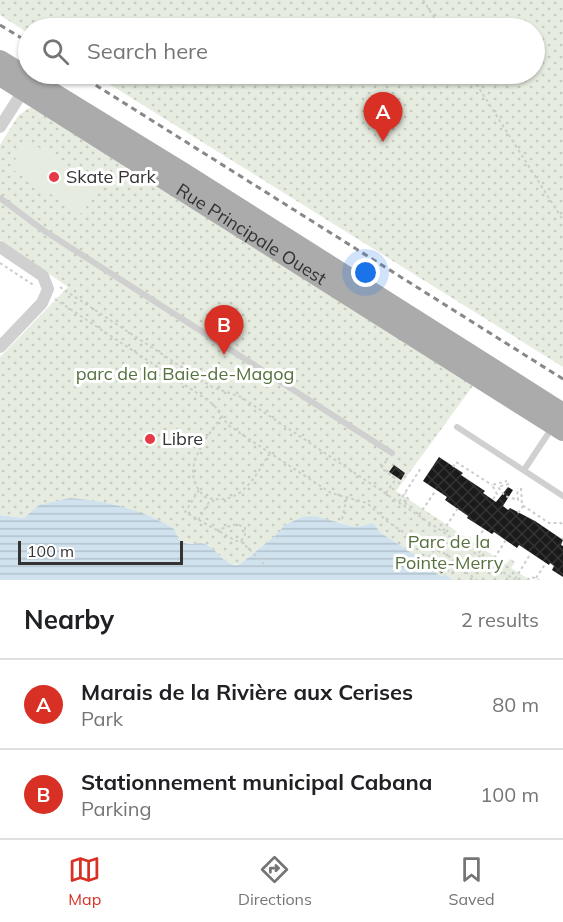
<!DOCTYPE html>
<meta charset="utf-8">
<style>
body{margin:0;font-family:Mulish,sans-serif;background:#f2f2f2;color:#202124}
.scale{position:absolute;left:18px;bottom:15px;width:165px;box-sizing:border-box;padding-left:6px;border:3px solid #333;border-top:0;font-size:16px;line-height:21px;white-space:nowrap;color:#333;-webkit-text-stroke:4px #fff;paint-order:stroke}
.you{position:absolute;left:366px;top:273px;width:21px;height:21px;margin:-15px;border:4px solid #fff;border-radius:50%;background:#1a73e8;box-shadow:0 0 0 9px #1a73e833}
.badge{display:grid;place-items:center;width:39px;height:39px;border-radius:50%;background:#d93025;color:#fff;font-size:20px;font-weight:700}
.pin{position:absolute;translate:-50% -50px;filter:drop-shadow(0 2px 3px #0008)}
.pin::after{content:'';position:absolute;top:32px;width:21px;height:18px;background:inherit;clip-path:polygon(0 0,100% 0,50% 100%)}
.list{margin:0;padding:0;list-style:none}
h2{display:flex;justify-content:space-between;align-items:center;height:78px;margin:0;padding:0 24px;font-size:26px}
h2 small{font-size:20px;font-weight:400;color:#757577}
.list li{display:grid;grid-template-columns:39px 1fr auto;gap:18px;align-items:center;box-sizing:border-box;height:90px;padding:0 24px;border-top:2px solid #e0e0e0}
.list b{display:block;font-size:22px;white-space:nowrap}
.list p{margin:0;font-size:20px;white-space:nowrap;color:#757577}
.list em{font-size:20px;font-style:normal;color:#757577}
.icon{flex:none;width:33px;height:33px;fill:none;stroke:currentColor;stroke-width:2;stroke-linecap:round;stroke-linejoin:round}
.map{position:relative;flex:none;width:563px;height:580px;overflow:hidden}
.search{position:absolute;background:#fff;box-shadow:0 2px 4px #0004;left:18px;right:18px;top:18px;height:66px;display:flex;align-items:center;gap:15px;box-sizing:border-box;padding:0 21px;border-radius:33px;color:#757577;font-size:22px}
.sheet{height:258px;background:#fff}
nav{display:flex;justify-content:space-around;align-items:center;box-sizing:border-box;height:84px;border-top:2px solid #e0e0e0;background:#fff;font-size:16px;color:#757577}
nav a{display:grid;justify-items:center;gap:3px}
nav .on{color:#d93025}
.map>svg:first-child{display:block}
</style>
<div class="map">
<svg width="563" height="580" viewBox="0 0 563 580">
<defs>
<pattern id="park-dots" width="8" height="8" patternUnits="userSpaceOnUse" patternTransform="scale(1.5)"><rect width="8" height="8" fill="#e6ecdf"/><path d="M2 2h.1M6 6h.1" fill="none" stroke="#c6cbc0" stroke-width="1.8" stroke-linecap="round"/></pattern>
<pattern id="water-rules" width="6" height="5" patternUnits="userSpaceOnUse" patternTransform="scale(1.5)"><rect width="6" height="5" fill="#cfe2ee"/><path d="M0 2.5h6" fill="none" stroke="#b2c2cd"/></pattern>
<pattern id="building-cross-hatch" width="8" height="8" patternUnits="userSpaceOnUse" patternTransform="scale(1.5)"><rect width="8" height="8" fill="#1a1a1a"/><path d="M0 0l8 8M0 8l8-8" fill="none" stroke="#333"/></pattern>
</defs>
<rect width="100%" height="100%" fill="#fff"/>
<path fill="url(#park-dots)" d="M0,0H563V367L93,74H534V28H28V33L0,15Z
M29,108H35L475,383L396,491L506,564L510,559L515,562L511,568L530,580H453L445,574L442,578L428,568L429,565L381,533L373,523L356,527L339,522L275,536L240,564H229L208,545L182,542C174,538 175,530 167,525L117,505L70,498L39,506L24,518L0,515V357L68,287L0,240V145L18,116Z"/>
<path fill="#e6ecdf" d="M27,140L99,186L82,214L10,168Z"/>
<path fill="url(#water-rules)" d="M70,498C107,501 142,509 174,529C177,534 176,538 181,541C190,547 200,540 209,546C220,553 226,568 240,564L275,536L285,525L302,517L314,516L356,527L373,523L381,533L430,565L428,568L442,577L445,574L453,580H0V515L24,518L39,505Z"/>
<path fill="url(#building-cross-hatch)" d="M439,457L463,473L461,475L485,491L483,493L496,502L508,487L513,490L503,506L508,510L510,508L535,521L563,540L561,545L563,546V577L552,570L554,566L550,563L549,565L519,545L517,548L494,532L492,534L467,518L468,516L445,500L447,497L423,481Z
M394,465L405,473L401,480L389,472Z
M438,558L448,564L442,573L433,567Z"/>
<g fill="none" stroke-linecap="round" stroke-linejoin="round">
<path stroke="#cdcdcd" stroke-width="2" stroke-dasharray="3 3" stroke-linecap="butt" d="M423,0L441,28
M470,74L563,220
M0,263L35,286
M60,287L212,387L241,397L515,580
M55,299L206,399L214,405L228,425L270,453L331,493L367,503L388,522L426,547L446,554L455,561L463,570L477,580
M221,417C205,441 177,471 205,497C240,508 254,478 270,453
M453,467L456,462L492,485
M509,484L498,487L505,496L518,500L517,488
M521,488L522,505L549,523H561L563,525
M199,490L185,512L236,541H241L245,535V528L237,524L217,530
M386,493L396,479L381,468L387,460
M493,499L497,494L492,485L507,481
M399,502L421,468
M405,505L408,499L405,493
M518,513L523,506
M419,515L436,490
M342,519L347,497
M198,520L211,499
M443,531L458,508
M478,538L484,529
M562,539L563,538
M241,541L264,564
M464,544L470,538L479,539L482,546L478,555
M434,550L429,557L452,573L458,565
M491,563L506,540
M441,565L448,555
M536,578L546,563
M515,579L531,553
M527,580L532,577L539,580"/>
<path stroke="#d0d0d0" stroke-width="6" d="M0,198L43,230L392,453
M457,427L563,496
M524,470L552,428"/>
<path stroke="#d0d0d0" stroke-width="12" d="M0,127L27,85
M0,247L43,276L48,289L42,303L0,347"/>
<g stroke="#ababab" stroke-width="20">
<path d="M0,60L184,173L563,413"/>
<path id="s1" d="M0,76L563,431"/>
</g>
<path stroke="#888" stroke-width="3" stroke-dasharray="6 4.5" stroke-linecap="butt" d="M0,25L28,42
M78,74L563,379"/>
</g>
<g fill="#e63946" stroke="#fff" stroke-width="2">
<circle cx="54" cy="177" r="6"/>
<circle cx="150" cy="439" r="6"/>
</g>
<g text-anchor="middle" stroke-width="6" stroke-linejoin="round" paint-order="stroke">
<g font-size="18" fill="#333" stroke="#fff" text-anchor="start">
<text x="66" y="183">Skate Park</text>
<text x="162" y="445">Libre</text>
</g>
<g font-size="18" fill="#333" stroke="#fff">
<text dy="6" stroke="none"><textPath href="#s1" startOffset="297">Rue Principale Ouest</textPath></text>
</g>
<g font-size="18" fill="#56703f" stroke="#fff">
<text x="185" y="380">parc de la Baie-de-Magog</text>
<text x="449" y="548">Parc de la<tspan x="449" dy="21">Pointe-Merry</tspan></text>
</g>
</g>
</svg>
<div class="scale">100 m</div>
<div class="you"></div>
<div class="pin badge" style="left:383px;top:142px">A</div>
<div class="pin badge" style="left:224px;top:355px">B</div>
<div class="search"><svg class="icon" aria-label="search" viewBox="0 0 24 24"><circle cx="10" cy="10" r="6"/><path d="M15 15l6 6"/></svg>Search here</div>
</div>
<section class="sheet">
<h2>Nearby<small>2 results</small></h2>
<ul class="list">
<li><span class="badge">A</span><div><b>Marais de la Rivière aux Cerises</b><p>Park</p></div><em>80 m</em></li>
<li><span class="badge">B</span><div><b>Stationnement municipal Cabana</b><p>Parking</p></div><em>100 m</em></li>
</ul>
</section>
<nav>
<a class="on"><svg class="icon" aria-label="map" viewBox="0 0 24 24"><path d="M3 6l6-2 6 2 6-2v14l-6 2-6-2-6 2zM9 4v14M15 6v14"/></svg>Map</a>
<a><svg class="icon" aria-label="directions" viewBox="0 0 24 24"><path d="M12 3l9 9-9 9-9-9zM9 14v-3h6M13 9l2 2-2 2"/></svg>Directions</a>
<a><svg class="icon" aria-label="saved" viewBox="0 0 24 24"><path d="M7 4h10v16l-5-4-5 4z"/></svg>Saved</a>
</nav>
